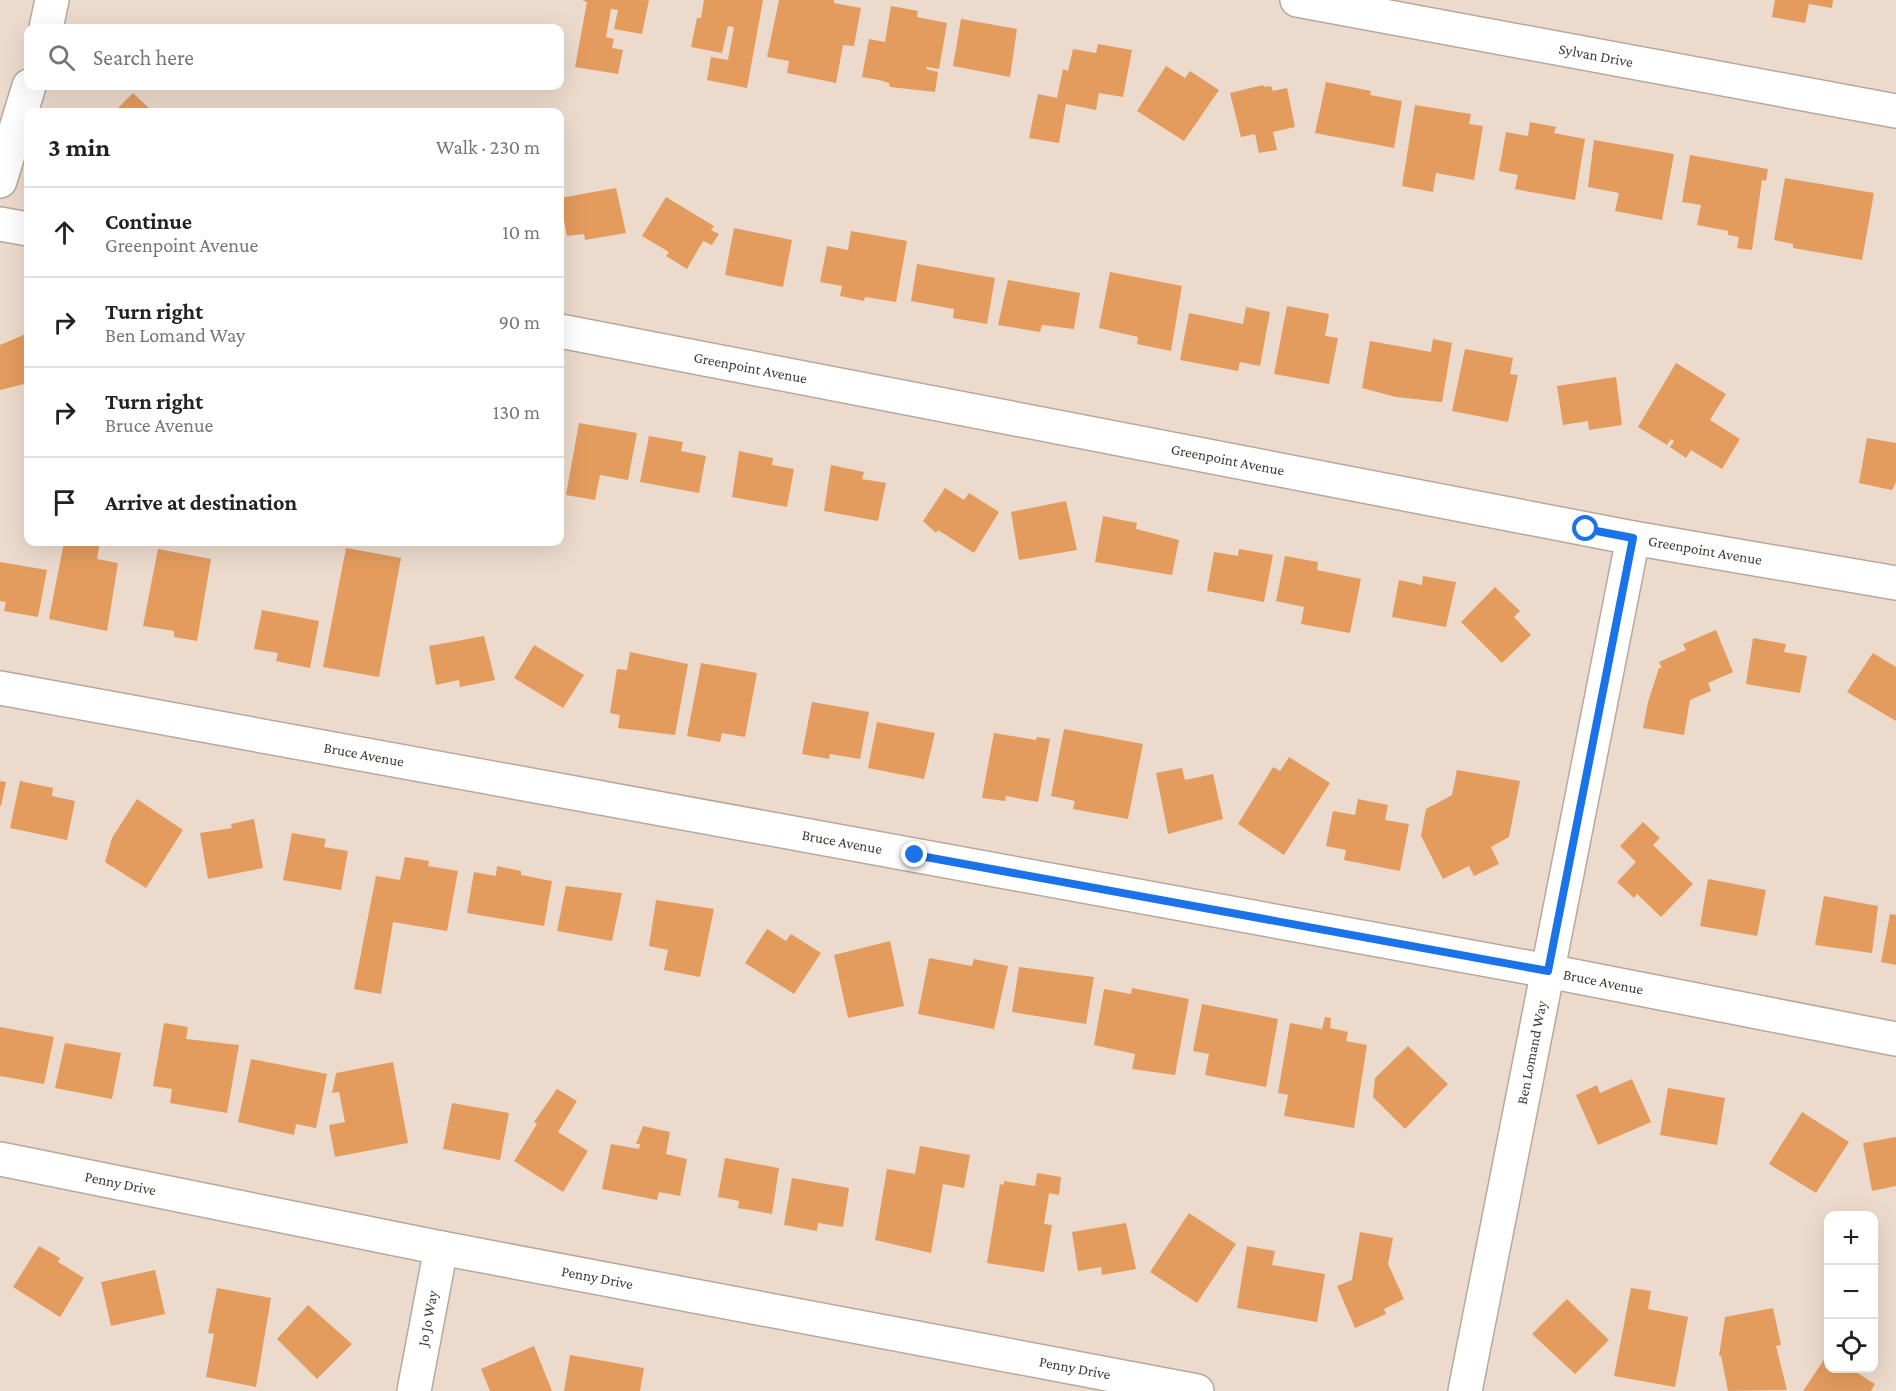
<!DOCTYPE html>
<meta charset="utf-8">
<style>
body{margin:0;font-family:"Crimson Pro",serif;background:#f2f2f2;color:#222}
.controls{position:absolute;right:18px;bottom:18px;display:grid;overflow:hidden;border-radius:12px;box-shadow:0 6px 24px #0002}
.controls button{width:54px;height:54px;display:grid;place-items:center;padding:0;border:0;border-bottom:2px solid #e0e0e0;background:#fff;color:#222;font:30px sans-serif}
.stop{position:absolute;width:18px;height:18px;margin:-14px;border:4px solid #1a73e8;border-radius:50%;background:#fff}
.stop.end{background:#1a73e8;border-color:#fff;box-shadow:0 2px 6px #0008}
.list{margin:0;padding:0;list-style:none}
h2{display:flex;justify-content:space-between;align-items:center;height:78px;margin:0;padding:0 24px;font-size:26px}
h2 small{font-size:20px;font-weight:400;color:#767676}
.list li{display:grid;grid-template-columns:39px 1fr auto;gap:18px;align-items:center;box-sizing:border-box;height:90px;padding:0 24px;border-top:2px solid #e0e0e0}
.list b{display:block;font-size:22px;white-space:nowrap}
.list p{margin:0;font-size:20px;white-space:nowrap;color:#767676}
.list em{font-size:20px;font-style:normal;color:#767676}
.icon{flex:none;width:33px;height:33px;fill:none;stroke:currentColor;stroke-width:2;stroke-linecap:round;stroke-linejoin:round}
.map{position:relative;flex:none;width:1896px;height:1391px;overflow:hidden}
.search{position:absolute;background:#fff;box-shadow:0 6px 24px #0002;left:24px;top:24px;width:540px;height:66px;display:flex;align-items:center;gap:15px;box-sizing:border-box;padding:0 21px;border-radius:12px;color:#767676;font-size:22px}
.panel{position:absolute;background:#fff;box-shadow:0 6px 24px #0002;left:24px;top:108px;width:540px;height:438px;border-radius:12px}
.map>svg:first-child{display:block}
</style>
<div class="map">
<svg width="1896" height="1391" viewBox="0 0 1896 1391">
<rect width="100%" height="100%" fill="#ecdbcd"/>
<path fill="#e39b5e" d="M582,0H649L642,34L614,29L618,10L611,9L606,37L614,39L612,48L623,50L618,74L575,67L587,2Z
M704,0H763L747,88L707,80L711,57L728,60L734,27L728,26L722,53L691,47L697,18H701Z
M779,0H834V3L861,8L854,46L843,45L836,83L787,73L789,61L767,57Z
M1775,0H1833L1832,8L1809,4L1805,23L1772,17Z
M891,6L918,11L917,17L947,23L939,69L927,67L926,69L938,72L935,92L890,87L889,83L879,80L862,77L869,39L885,42Z
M961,19L1017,29L1010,77L953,66Z
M1098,44L1132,50L1123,97L1099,93L1096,110L1066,104L1059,143L1029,138L1038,94L1057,98L1063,69L1068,71L1073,49L1096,53Z
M1166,66L1185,78L1190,71L1219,90L1184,141L1137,111Z
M1326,82L1371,91L1370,95L1402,101L1394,148L1315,133Z
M1263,85L1264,87L1271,86L1273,91L1287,88L1295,127L1273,132L1277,150L1259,153L1255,134L1241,137L1230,93Z
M133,93L153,112H114Z
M1415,105L1471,114L1469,124L1483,126L1474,180L1436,173L1433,192L1402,186Z
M1530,122L1556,127L1554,133L1585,139L1575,200L1515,189L1518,175L1499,171L1506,132L1528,136Z
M1594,140L1674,154L1662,220L1615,211L1619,193L1588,187Z
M1690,155L1768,169L1766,181L1762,180L1752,250L1737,248L1739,237L1728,235V231L1697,225L1701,205L1682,202Z
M1785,178L1874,193L1862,260L1793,248V244L1774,240Z
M616,188L626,233L585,240L584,234L567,236L560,198Z
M666,197L714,226L711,230L719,234L712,245L703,241L687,269L666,256L669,252L642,236Z
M734,228L792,240L783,287L725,275Z
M851,231L907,241L896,302L865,297L864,301L840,296L842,286L820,282L827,246L848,250Z
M917,264L995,278L987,324L953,318L954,309L911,301Z
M1110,272L1182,286L1171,351L1137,344L1138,337L1099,328Z
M1008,280L1080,293L1074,329L1042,325L1040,332L998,325Z
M1287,306L1329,314L1325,336L1338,338L1329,384L1274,374Z
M1246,307L1270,312L1260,366L1240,362L1238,371L1180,360L1189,313L1243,324Z
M28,333V383L0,390V345Z
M1433,339L1452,343L1442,402L1396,397L1362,388L1370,341L1431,352Z
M1465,349L1513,358L1510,374L1518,375L1508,422L1452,411Z
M1676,363L1726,394L1710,420L1740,439L1722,469L1691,450L1686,458L1670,447L1674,441L1671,439L1667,445L1638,427Z
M1616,377L1622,425L1589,430L1588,421L1563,425L1557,386Z
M579,423L637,433L628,480L600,475L595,500L566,495Z
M649,436L683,442L681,451L706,456L699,493L640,482Z
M1867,438L1896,443V482L1892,490L1859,483Z
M739,451L773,458L772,465L794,469L787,507L732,497Z
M831,465L864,472L862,479L886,483L878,521L824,511Z
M945,488L964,500L969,493L999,512L974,553L938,530L936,533L923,521Z
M1066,501L1077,550L1019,560L1011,512Z
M1103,516L1137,523L1136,529L1179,540L1172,575L1095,562Z
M64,542H100L97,559L118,563L107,631L49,619Z
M346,548L401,558L379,677L323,667Z
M158,549L211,559L197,641L174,637V631L143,626Z
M1239,549L1273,555L1264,602L1207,591L1214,552L1238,556Z
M1285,556L1318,562L1317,570L1361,579L1350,633L1301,624L1304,607L1276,601Z
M0,562L47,570L38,617L4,611L6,602L0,601Z
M1423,576L1456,582L1446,627L1392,617L1399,580L1422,585Z
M1495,587L1520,611L1514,617L1531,635L1502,663L1461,622Z
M262,610L319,621L310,668L276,661L278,653L254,649Z
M1716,630L1733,672L1708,683L1711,691L1690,700L1684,735L1643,728L1648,702L1659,668H1662L1659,662L1686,650L1683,644Z
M484,636L495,680L460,687L459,680L436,685L429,646Z
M1753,638L1786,644L1784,652L1807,656L1800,693L1746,684Z
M534,645L584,675L563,708L514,678Z
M630,652L688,664L675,735L618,728L620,715L610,713L617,669L627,670Z
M1873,653L1896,667V721L1847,692Z
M701,663L757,673L745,737L722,733L720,742L687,736Z
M812,702L869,712L860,759L830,754L829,759L802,754Z
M877,722L935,733L924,779L868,768Z
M1064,729L1143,744L1128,819L1073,809L1075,801L1051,796Z
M994,733L1036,740L1037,737L1050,739L1038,802L1006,796L1005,801L982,798Z
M1289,757L1330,783L1284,855L1238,824L1273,767L1280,771Z
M1182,768L1185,780L1213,774L1223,819L1168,834L1156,773Z
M1457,770L1520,781L1509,837L1491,847L1499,864L1474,876L1469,866L1443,879L1421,836L1426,809L1452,795Z
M0,781L6,782L1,806H0Z
M20,781L53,788L52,796L75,801L67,840L10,828Z
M137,799L183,830L146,888L105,862L112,838Z
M1358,799L1388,805L1385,820L1409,824L1400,871L1344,860L1346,850L1326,846L1333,811L1355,815Z
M254,819L263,868L208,879L200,833L232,828L231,824Z
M1643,822L1660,838L1653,845L1693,884L1661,917L1637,894L1634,898L1617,882L1636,862L1620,846Z
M292,833L326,839L324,847L348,851L341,890L283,880Z
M405,857L429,861L428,866L458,871L447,931L393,922L381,994L354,989L376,876L400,880Z
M497,866L521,871V875L552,881L544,926L467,913L474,872L496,876Z
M1708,879L1766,890L1757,936L1700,926Z
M566,886L622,893L612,941L557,931Z
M1824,896L1878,906L1872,953L1815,945Z
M656,900L714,909L700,977L664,970L668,950L649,946Z
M1890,914L1896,915V965L1881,962Z
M767,929L786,941L791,934L821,953L794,994L745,963Z
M890,941L904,1006L848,1018L834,955Z
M929,958L972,966L974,959L1008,966L994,1029L918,1014Z
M1019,967L1094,977L1086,1024L1012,1012Z
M1132,988L1189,999L1175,1075L1132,1069L1135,1054L1094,1045L1104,989L1131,994Z
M1202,1004L1278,1019L1266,1087L1205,1075L1209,1054L1193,1051Z
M1325,1017L1331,1018L1330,1028L1348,1032L1346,1041L1367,1045L1354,1128L1284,1116L1288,1095L1278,1093L1290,1023L1322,1029Z
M164,1023L188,1027L186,1039L239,1045L227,1113L170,1103L172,1089L153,1086Z
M0,1027L54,1037L44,1084L0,1076Z
M65,1043L121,1053L112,1099L55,1088Z
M1408,1046L1448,1084L1405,1129L1373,1097L1375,1078Z
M251,1059L327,1074L316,1128L296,1124L294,1135L238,1122Z
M393,1062L408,1143L335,1157L329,1125L345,1122L339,1092L332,1093L336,1073Z
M1632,1079L1651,1122L1598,1145L1576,1095L1597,1085L1600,1093Z
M1668,1088L1725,1098L1717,1145L1660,1135Z
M557,1089L577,1101L558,1132L588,1151L563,1192L514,1161L537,1124L534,1122Z
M452,1103L509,1113L500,1160L443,1149Z
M1802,1112L1849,1142L1816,1193L1769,1164Z
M643,1126L670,1132L666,1154L687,1159L680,1196L659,1192L657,1200L602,1189L611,1144L639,1149L640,1144H636Z
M1896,1137V1186L1872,1191L1863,1143Z
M920,1146L970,1155L964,1188L943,1184L931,1253L875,1240L887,1169L915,1174Z
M725,1158L779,1168L772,1214L738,1208L739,1201L718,1197Z
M1037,1173L1061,1177L1059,1195L1049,1193L1044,1224L1052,1225L1044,1272L987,1263L1000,1184L1004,1185V1181L1035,1186Z
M792,1178L849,1188L843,1227L818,1223L817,1231L784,1225Z
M1189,1213L1236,1244L1197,1303L1150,1272Z
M1126,1223L1136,1269L1102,1275L1101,1267L1078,1271L1072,1232Z
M1360,1232L1393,1238L1388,1264L1404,1299L1384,1309L1386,1314L1355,1328L1337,1286L1352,1280Z
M39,1246L60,1258L58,1262L84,1278L60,1317L13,1287Z
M1247,1246L1275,1251L1272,1265L1325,1274L1317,1322L1237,1308Z
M155,1270L165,1314L111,1326L101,1282Z
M217,1288L271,1298L256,1387L206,1377L214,1334L208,1333Z
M1631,1288L1651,1291L1648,1309L1688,1317L1675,1387L1614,1376Z
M1567,1299L1609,1340L1575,1374L1532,1334Z
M308,1305L352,1344L317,1379L277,1339Z
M1773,1308L1781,1345L1776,1346L1787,1390L1728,1391L1721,1356H1719L1725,1317Z
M534,1346L552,1391H490L481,1369Z
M570,1355L644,1368L640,1391H564Z
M1827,1355L1828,1368H1849L1875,1384L1871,1391H1803Z"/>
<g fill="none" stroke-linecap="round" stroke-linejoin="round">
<g stroke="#b8a89b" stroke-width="36">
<g id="minor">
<path id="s1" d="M1297,0L1896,111"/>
<path d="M0,224L28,229"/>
<path id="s2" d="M560,331L1633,538L1896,583"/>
<path id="s3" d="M0,688L1548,971L1896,1039"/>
<path id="s4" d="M0,1159L441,1248L1197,1391"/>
<path id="s5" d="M414,1391L441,1248"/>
<path id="s6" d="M1465,1391L1633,538"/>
</g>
</g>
<g stroke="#b8a89b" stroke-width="36">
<path id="tertiary" d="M46,28L52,0
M0,181L29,86"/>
</g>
<use href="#minor" stroke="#fff" stroke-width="33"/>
<use href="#tertiary" stroke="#fff" stroke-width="33"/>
</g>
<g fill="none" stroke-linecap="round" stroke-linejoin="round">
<path stroke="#1a73e8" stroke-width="8" d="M915,855L1548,971L1633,538L1586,529"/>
</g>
<g text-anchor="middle" stroke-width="6" stroke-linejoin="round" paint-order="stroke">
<g font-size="15" fill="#403934" stroke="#fff">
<text dy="5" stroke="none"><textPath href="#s1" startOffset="304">Sylvan Drive</textPath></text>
<text dy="5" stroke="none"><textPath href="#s2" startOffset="194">Greenpoint Avenue</textPath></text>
<text dy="5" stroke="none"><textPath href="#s2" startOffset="680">Greenpoint Avenue</textPath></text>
<text dy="5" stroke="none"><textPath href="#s2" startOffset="1166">Greenpoint Avenue</textPath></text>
<text dy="5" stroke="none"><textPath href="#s3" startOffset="370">Bruce Avenue</textPath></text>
<text dy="5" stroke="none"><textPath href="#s3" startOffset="856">Bruce Avenue</textPath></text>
<text dy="5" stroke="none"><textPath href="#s3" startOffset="1630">Bruce Avenue</textPath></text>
<text dy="5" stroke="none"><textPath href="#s6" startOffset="345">Ben Lomand Way</textPath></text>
<text dy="5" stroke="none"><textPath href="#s4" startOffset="123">Penny Drive</textPath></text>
<text dy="5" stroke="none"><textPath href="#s4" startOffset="609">Penny Drive</textPath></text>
<text dy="5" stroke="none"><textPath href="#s5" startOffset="74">Jo Jo Way</textPath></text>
<text dy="5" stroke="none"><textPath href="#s4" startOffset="1095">Penny Drive</textPath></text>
</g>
</g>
</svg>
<div class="controls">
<button>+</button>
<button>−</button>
<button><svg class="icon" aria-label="locate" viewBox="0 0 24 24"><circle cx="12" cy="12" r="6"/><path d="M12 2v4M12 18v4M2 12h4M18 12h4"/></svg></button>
</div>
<div class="stop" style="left:1586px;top:529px"></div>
<div class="stop end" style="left:915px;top:855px"></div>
<div class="search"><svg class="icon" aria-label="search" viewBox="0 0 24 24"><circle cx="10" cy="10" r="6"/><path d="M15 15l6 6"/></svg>Search here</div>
<section class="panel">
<h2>3 min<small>Walk · 230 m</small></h2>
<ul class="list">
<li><svg class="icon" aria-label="ahead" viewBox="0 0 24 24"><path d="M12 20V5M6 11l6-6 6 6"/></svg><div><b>Continue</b><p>Greenpoint Avenue</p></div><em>10 m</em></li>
<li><svg class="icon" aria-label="right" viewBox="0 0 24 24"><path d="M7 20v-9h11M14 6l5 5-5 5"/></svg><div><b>Turn right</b><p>Ben Lomand Way</p></div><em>90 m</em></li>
<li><svg class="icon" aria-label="right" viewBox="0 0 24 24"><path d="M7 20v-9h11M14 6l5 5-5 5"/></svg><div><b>Turn right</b><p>Bruce Avenue</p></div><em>130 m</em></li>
<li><svg class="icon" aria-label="arrive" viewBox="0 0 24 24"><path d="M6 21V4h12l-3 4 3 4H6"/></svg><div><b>Arrive at destination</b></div></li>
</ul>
</section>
</div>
